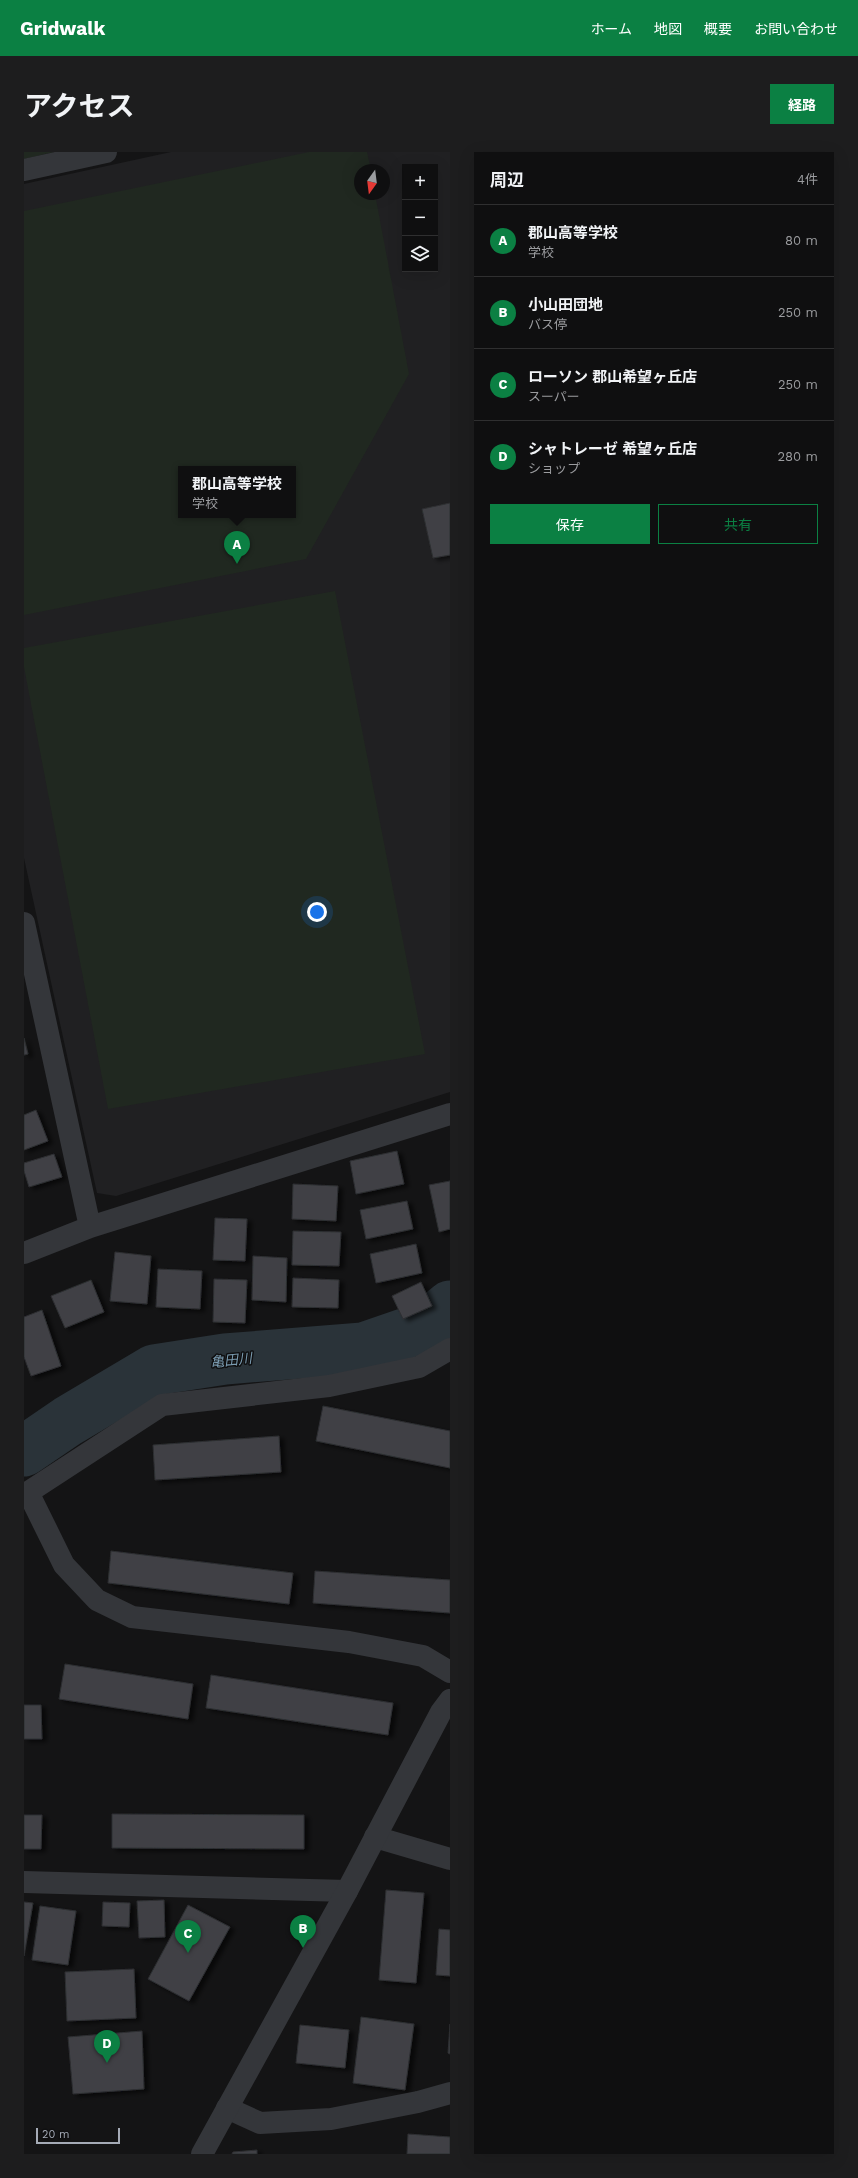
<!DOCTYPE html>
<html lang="ja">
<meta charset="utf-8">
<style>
body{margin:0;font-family:"Work Sans","Noto Sans JP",sans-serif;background:#1d1d1e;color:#f1f3f6}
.controls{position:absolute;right:12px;top:12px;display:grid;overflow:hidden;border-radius:0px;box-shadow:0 4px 16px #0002}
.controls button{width:36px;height:36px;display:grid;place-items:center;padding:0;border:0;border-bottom:1px solid #2f2f30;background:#0f0f10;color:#f1f3f6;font:20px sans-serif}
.compass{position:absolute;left:330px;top:12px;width:36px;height:36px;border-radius:50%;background:#0f0f10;box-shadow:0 4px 16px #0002;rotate:194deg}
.scale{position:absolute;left:12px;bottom:10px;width:84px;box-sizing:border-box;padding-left:4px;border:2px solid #a5abb6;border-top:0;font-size:11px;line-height:14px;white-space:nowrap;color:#a5abb6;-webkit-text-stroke:3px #0f0f10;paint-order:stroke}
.you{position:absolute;left:293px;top:760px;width:14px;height:14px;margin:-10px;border:3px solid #fff;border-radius:50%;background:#1a73e8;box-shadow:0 0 0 6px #1a73e833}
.badge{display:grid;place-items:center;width:26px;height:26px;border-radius:50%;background:#0b8043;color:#fff;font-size:13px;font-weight:700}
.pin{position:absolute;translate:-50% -33px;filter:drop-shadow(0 1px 2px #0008)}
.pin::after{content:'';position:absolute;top:21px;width:14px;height:12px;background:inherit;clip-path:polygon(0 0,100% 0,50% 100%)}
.popup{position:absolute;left:154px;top:314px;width:118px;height:52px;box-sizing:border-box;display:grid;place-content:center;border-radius:0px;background:#0f0f10;filter:drop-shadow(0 1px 3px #0005);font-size:13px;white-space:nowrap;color:#9b9c9f}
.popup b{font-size:15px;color:#f1f3f6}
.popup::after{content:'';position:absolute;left:50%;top:100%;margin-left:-8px;border:8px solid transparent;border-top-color:#0f0f10}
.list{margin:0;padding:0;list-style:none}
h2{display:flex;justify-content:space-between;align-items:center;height:52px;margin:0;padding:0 16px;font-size:17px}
h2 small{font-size:13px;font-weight:400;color:#9b9c9f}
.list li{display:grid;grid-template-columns:26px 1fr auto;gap:12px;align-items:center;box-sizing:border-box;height:72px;padding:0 16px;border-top:1px solid #2f2f30}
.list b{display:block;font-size:15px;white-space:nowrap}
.list p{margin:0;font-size:13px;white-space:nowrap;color:#9b9c9f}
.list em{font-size:13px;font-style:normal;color:#9b9c9f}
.actions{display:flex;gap:8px;padding:12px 16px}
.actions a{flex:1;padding:9px 0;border:1px solid #0b8043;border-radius:0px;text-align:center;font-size:14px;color:#0b8043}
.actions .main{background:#0b8043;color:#fff}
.icon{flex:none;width:22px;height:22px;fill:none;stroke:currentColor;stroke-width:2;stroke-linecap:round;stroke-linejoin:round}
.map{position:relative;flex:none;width:426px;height:2002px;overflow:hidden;border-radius:0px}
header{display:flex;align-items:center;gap:24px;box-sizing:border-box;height:56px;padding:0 20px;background:#0b8043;color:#fff}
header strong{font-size:19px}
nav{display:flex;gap:22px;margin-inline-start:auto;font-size:14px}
.intro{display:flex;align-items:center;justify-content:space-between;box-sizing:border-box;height:96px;padding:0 24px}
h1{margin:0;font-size:28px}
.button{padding:10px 18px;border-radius:0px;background:#0b8043;color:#fff;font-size:14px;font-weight:700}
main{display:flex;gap:24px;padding:0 24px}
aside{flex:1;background:#0f0f10;border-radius:0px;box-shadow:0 4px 16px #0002}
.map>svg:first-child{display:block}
</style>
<header>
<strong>Gridwalk</strong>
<nav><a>ホーム</a><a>地図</a><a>概要</a><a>お問い合わせ</a></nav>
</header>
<div class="intro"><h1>アクセス</h1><a class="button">経路</a></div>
<main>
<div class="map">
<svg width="426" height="2002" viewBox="0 0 426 2002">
<defs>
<filter id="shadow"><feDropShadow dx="4.5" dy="2.5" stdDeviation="2" flood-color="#0009"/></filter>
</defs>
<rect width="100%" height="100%" fill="#141415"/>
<path fill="#202022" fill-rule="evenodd" d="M147,0H426V940L92,1044L73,1041L0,706V32ZM381,15H411V117H381ZM336,18H360V42H336ZM157,317H269V363H157Z"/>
<path fill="#202820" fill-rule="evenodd" d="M0,0H30L0,7Z
M285,0H343L347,18H336V42H351L385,222L282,407L0,463V59ZM157,317H269V363H157Z
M311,439L401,902L84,957L0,515V496Z"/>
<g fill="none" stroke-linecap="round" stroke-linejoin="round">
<path stroke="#2a3339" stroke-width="51" d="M0,1299L44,1269L130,1218L201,1207L339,1196L400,1175L426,1154"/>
</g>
<path fill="#3f4145" stroke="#2d2e31" filter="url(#shadow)" d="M426,351V403L409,406L398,357Z
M0,886L4,902L0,903Z
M12,958L24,989L0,998V963Z
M373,999L380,1032L332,1042L326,1009Z
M30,1002L38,1025L5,1035L0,1019V1011Z
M426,1029V1077L415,1080L405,1033Z
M269,1032L314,1034L312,1069L268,1067Z
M383,1049L389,1077L342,1087L336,1058Z
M191,1066L223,1067L221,1109L189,1108Z
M269,1079L317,1080L315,1114L268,1113Z
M392,1092L398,1121L352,1131L346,1102Z
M91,1100L127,1104L123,1152L86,1149Z
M229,1104L263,1106L262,1150L228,1148Z
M134,1117L178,1119L176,1157L132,1155Z
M269,1126L315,1128L314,1156L268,1155Z
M190,1127L223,1128L221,1171L189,1170Z
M67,1128L80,1160L41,1176L27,1144Z
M397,1130L408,1154L379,1167L368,1144Z
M18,1158L37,1214L7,1224L0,1205V1165Z
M299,1254L426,1279V1316L292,1289Z
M255,1284L257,1320L131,1328L129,1293Z
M87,1399L269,1421L265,1452L84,1431Z
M291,1419L426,1428V1461L289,1451Z
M41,1512L169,1532L164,1567L35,1547Z
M187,1523L369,1551L364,1583L182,1556Z
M0,1553H17L18,1587H0Z
M88,1662L280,1663V1697L88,1696Z
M0,1663H18L17,1697H0Z
M362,1738L400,1741L392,1831L355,1828Z
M140,1748L141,1785L115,1786L113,1749Z
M0,1750L9,1751L0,1804Z
M79,1750L106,1751L105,1775L78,1774Z
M164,1753L206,1775L165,1849L124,1827Z
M16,1754L52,1759L44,1813L8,1808Z
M415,1777L426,1778V1824L412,1823Z
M110,1817L112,1866L43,1869L41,1820Z
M337,1865L390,1872L381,1938L329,1931Z
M426,1872V1902L424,1901Z
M276,1873L325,1878L321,1916L272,1911Z
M118,1879L120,1937L49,1942L44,1885Z
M384,1982L426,1985V2002H383Z
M233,1998V2002H208L209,2000Z"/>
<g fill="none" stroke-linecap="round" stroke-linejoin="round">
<path stroke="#34363a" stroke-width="22" d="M0,18L82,0
M0,771L66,1075
M0,1101L66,1075L426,962
M4,1340L40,1413L73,1448L108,1465L325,1490L399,1504L426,1520
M0,1343L138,1253L305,1234L395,1215L426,1197
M351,1685L426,1707
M0,1730L323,1739
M203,1956L236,1971L307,1967L394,1950L426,1941"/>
<path stroke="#34363a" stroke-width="22" d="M178,2002L323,1739L417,1560L426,1548"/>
</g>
<g text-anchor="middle" stroke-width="3" stroke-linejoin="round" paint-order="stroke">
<g font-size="14" font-style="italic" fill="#7b9cb1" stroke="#0f0f10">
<text transform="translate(207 1208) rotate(-6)" y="5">亀田川</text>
</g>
</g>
</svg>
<div class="controls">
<button>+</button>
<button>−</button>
<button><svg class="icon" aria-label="layers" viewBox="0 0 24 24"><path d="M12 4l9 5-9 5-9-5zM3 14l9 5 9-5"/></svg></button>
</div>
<svg class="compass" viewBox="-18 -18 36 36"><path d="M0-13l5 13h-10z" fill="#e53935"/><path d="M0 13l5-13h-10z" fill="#9b9c9f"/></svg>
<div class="scale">20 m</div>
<div class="you"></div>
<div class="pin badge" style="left:213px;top:412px">A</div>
<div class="popup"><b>郡山高等学校</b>学校</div>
<div class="pin badge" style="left:279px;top:1796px">B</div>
<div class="pin badge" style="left:164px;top:1801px">C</div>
<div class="pin badge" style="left:83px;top:1911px">D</div>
</div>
<aside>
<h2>周辺<small>4件</small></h2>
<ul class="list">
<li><span class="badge">A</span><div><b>郡山高等学校</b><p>学校</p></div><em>80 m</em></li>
<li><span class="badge">B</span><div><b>小山田団地</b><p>バス停</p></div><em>250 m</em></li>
<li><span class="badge">C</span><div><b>ローソン 郡山希望ヶ丘店</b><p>スーパー</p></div><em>250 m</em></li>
<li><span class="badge">D</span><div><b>シャトレーゼ 希望ヶ丘店</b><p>ショップ</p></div><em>280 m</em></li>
</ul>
<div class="actions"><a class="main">保存</a><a>共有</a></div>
</aside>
</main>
